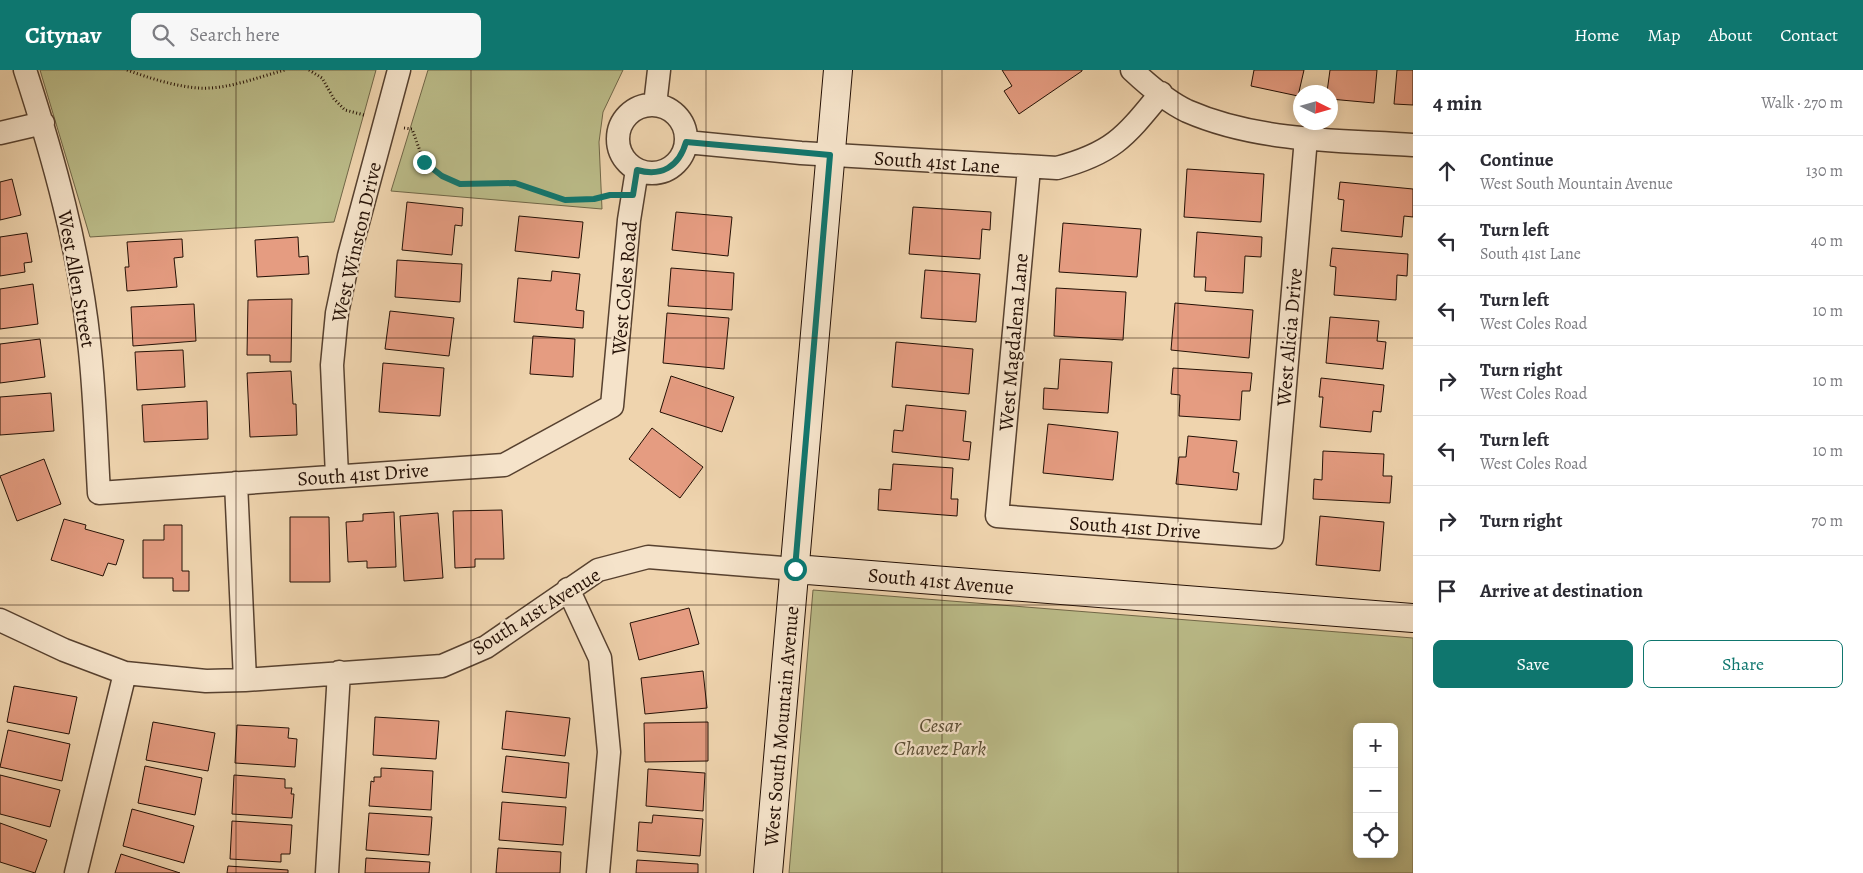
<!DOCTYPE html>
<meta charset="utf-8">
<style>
body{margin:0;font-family:Alegreya,serif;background:#f7f7f7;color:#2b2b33}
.controls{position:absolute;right:15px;bottom:15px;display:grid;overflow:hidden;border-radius:8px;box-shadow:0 2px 12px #0003}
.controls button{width:45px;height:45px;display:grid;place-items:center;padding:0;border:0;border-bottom:1px solid #e1e1e2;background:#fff;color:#2b2b33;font:25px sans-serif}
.compass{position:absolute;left:1293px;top:15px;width:45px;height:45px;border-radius:50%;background:#fff;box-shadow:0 2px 12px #0003;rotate:95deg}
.stop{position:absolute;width:15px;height:15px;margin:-11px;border:4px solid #0f766e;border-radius:50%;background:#fff}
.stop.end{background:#0f766e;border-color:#fff;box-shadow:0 1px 5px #0008}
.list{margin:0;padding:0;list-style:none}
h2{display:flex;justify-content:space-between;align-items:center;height:65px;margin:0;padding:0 20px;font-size:21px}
h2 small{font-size:16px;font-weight:400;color:#7c7c81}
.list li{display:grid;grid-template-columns:32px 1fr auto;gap:15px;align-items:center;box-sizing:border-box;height:70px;padding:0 20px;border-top:1px solid #e1e1e2}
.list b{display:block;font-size:19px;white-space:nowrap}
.list p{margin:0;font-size:16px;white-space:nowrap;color:#7c7c81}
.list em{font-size:16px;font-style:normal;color:#7c7c81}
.actions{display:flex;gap:10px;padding:15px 20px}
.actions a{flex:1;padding:11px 0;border:1px solid #0f766e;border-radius:8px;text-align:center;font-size:18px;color:#0f766e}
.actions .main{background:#0f766e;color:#fff}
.icon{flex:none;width:28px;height:28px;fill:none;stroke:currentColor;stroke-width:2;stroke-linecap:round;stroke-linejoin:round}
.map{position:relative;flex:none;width:1413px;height:803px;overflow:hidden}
header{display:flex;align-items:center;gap:30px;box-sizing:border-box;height:70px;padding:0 25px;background:#0f766e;color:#fff}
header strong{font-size:24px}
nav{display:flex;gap:28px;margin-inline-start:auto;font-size:18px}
.search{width:350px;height:45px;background:#f7f7f7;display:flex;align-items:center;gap:12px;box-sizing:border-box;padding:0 18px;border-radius:8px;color:#7c7c81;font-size:19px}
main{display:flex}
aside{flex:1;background:#fff}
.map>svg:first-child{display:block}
</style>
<header>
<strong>Citynav</strong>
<div class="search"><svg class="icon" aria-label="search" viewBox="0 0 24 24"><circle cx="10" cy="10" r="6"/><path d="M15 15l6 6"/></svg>Search here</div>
<nav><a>Home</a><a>Map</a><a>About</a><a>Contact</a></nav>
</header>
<main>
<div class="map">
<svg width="1413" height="803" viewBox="0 0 1413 803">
<rect width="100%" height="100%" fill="#efd4ae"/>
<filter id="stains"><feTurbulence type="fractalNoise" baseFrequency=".004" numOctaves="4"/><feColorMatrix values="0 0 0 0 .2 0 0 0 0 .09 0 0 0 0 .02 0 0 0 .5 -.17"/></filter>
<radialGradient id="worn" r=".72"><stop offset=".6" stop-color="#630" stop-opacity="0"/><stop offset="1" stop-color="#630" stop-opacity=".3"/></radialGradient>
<path fill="#bbbc89" stroke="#706647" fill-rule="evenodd" d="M40,0H376L334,152L90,167Z
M428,0H623L603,42L599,72L602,139L391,121Z
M813,520L1413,568V803H789ZM1357,657H1394V784H1357Z"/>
<path fill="#e59c81" stroke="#241005" d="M1002,0H1082V1L1019,44L1004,21L1012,16Z
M1254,0H1304L1298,26L1251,16Z
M1330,0H1377L1374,33L1330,29V22H1327Z
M1397,0H1413V35L1394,34Z
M1187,99L1264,104L1261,152L1184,147Z
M12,109L21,145L0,150V112Z
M1340,112L1413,119V147L1404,146L1402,167L1341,161L1344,130L1338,129Z
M407,132L463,138L462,156L455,155L452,185L402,180Z
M913,137L991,142L990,160L982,159L980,189L909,184Z
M676,142L732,147L728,186L672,180Z
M519,146L583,152L579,188L515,181Z
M1063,153L1141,159L1137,207L1059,202Z
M1197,162L1262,167L1261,187L1245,186L1243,223L1205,221L1206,207H1194Z
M27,163L32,192L24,193L25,202L0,206V167Z
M298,167L299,187L308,186L309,204L257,207L255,170Z
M182,169L183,187L174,188L177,217L127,221L125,197H129L127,172Z
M1332,178L1408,184L1407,206L1397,205L1396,230L1334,225L1336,197L1330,196Z
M397,190L462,194L460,232L395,227Z
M671,198L734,203L732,240L668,236Z
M925,200L980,204L976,252L921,248Z
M552,201L580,204L576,240L584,241L583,258L514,252L518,208L551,211Z
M33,214L38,254L0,259V219Z
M1056,218L1126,222L1123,270L1054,266Z
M292,229L291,292H270V285H247L248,230Z
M1175,233L1253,240L1249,288L1171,280Z
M194,234L196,271L133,276L131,237Z
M390,241L454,248L449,286L385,279Z
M667,243L729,248L724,299L663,293Z
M1330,247L1379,251L1377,271L1386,272L1383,299L1326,293Z
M533,266L575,269L573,307L530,304Z
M40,269L45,307L0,313V274Z
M896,272L973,279L969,324L892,317Z
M183,280L185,317L137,320L135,282Z
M1060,289L1112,292L1108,343L1043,339L1044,318L1058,319Z
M383,293L444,298L440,346L379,342Z
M1173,298L1252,303L1250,321H1242L1240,350L1179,346L1180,325L1171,324Z
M291,301L293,334H296L297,365L250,367L247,303Z
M671,306L734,327L722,362L660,342Z
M1321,308L1384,315L1381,342L1373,341L1371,362L1320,357L1323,327H1319Z
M51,323L54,361L0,365V327Z
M207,331L208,369L144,372L142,335Z
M906,335L966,341L963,371L971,372L969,390L892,382L894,360L903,361Z
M1048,354L1118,362L1113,410L1043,403Z
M652,358L703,397L680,428L629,389Z
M1188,366L1237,371L1233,402L1239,403L1237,420L1176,414L1179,387H1186Z
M1323,381L1384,384L1383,406H1392L1390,433L1313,429L1314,409L1322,410Z
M44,389L61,434L17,451L0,406Z
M893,394L953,398L951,429H958L957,446L878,440L879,419L891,420Z
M502,440L504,489H475V497L455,498L453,441Z
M394,442L396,497L367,498V491L348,492L346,452L363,451V444Z
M438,443L443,508L404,511L400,446Z
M1320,446L1384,452L1380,501L1316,495Z
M290,447H329L330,512H290Z
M64,449L86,455L85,459L124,470L116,495L108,493L103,506L51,490Z
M164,455H182V501H189V521H173V508H143V470H164Z
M689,538L699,574L639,590L630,553Z
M703,601L707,638L645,644L641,608Z
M14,616L77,627L69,664L7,652Z
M506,641L570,648L565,686L502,679Z
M375,647L439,651L436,689L373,685Z
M153,652L215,663L208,701L146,690Z
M708,652V691L645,692L644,653Z
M237,655L289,658L288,668L297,669L295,697L235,693Z
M8,660L70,674L62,711L0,697Z
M506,686L569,693L566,728L502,722Z
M145,696L202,708L195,745L138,733Z
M381,698L433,701L431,740L369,736L371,711L374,712V707H381Z
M648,699L705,703L703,741L646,736Z
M0,705L60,720L50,757L0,744Z
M234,705L285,709V718H292L291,724H294L292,748L232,744Z
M502,732L566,737L563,775L499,770Z
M132,739L194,756L184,793L123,776Z
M369,743L432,747L429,785L366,780Z
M653,745L703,749L700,786L637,781L639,752L652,753Z
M232,751L292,755L290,784H281V792L230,789Z
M0,753L47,770L35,803L0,792Z
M498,778L561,782L560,803H496Z
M121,784L180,803H115Z
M366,788L430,792L429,803H365Z
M637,790L698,794V803H636Z
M228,796L288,800V803H227Z"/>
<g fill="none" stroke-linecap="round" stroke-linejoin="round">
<g stroke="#57412f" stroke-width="25">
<path id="street" d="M25,0C54,89 79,179 89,272C95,322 96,373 99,423L504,395L612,336L629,150L637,100
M1132,0C1148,15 1168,32 1187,41C1258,72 1337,70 1413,75
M655,35L659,0
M618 69a34 34 0 1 1 68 0a34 34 0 1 1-68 0Z
M0,63L43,53
M686,72L801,83L1057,98C1113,83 1125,67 1161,23
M1029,98L997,446L1272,467L1306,68
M337,406L332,295L337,243L349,186L399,0
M236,413L245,610
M568,519L600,588L609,682L598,803
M0,550L64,580L125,603L206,611L245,610L442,596L486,577L598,500L648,487L795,499
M76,803L125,603
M327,803L339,602"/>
</g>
<g stroke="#241005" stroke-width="30">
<path id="secondary" d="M795,499L1413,548
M768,803L838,0"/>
</g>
<path stroke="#241005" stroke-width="3" stroke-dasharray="1 2.5" stroke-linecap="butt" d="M127,0C149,8 174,16 198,18C227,20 258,7 285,0
M309,0L322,8L334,29L345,40L364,45
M404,58L412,59L424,92L442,106L460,114L515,113L565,130L594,129L610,125"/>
<use href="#street" stroke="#f5e3ca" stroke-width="22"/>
<use href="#secondary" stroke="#f5e3ca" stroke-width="28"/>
</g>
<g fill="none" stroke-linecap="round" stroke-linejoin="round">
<path stroke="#0f766e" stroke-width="6" d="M424,92L442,106L460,114L515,113L565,130L594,129L610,125H633L637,100C661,107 679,97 686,72L830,85L795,499"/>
</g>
<path fill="none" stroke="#241005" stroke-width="1" stroke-opacity="0.55" d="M236,0V803M471,0V803M706,0V803M942,0V803M1178,0V803M0,268H1413M0,535H1413"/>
<g text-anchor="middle" stroke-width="4.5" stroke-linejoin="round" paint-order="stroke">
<g font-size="20" fill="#241005" stroke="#f5e3ca">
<text transform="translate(937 92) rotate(4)" y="7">South 41st Lane</text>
<text transform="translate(356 172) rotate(-77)" y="7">West Winston Drive</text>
<text transform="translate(77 209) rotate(80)" y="7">West Allen Street</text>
<text transform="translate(624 218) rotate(-85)" y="7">West Coles Road</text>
<text transform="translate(1289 267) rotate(-85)" y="7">West Alicia Drive</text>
<text transform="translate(1013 272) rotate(-85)" y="7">West Magdalena Lane</text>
<text transform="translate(363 404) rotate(-4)" y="7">South 41st Drive</text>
<text transform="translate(1135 457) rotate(4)" y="7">South 41st Drive</text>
<text transform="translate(941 511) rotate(5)" y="7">South 41st Avenue</text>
<text transform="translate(536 541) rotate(-32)" y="7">South 41st Avenue</text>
<text transform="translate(781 656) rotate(-85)" y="7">West South Mountain Avenue</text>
</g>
<g font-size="20" font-style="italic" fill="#594c33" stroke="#f5e3ca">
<text x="940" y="662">Cesar<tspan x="940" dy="23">Chavez Park</tspan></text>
</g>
</g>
<rect width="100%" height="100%" filter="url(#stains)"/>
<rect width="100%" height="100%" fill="url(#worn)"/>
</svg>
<div class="controls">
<button>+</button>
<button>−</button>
<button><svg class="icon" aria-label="locate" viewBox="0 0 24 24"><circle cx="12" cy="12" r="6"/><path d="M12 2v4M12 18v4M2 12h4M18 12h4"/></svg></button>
</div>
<svg class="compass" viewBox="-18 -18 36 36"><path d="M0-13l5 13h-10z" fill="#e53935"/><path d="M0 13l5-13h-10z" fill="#7c7c81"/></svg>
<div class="stop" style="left:795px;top:499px"></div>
<div class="stop end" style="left:424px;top:92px"></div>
</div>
<aside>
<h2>4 min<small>Walk · 270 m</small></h2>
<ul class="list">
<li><svg class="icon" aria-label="ahead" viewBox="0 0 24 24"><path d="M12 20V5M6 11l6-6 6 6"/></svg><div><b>Continue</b><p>West South Mountain Avenue</p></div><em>130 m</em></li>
<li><svg class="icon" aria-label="left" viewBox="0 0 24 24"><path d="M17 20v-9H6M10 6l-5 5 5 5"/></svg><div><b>Turn left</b><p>South 41st Lane</p></div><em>40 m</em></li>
<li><svg class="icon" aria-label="left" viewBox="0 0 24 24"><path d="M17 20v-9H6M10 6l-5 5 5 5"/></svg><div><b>Turn left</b><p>West Coles Road</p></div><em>10 m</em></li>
<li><svg class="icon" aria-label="right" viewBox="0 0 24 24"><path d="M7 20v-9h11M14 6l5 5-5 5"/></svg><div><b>Turn right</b><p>West Coles Road</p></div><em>10 m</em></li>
<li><svg class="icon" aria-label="left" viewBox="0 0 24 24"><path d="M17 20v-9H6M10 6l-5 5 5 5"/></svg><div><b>Turn left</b><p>West Coles Road</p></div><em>10 m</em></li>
<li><svg class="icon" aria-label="right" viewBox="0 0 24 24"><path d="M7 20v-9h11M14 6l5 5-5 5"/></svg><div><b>Turn right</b></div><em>70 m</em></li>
<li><svg class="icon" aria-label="arrive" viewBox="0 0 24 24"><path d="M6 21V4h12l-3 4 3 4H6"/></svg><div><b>Arrive at destination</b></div></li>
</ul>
<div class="actions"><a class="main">Save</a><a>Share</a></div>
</aside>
</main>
